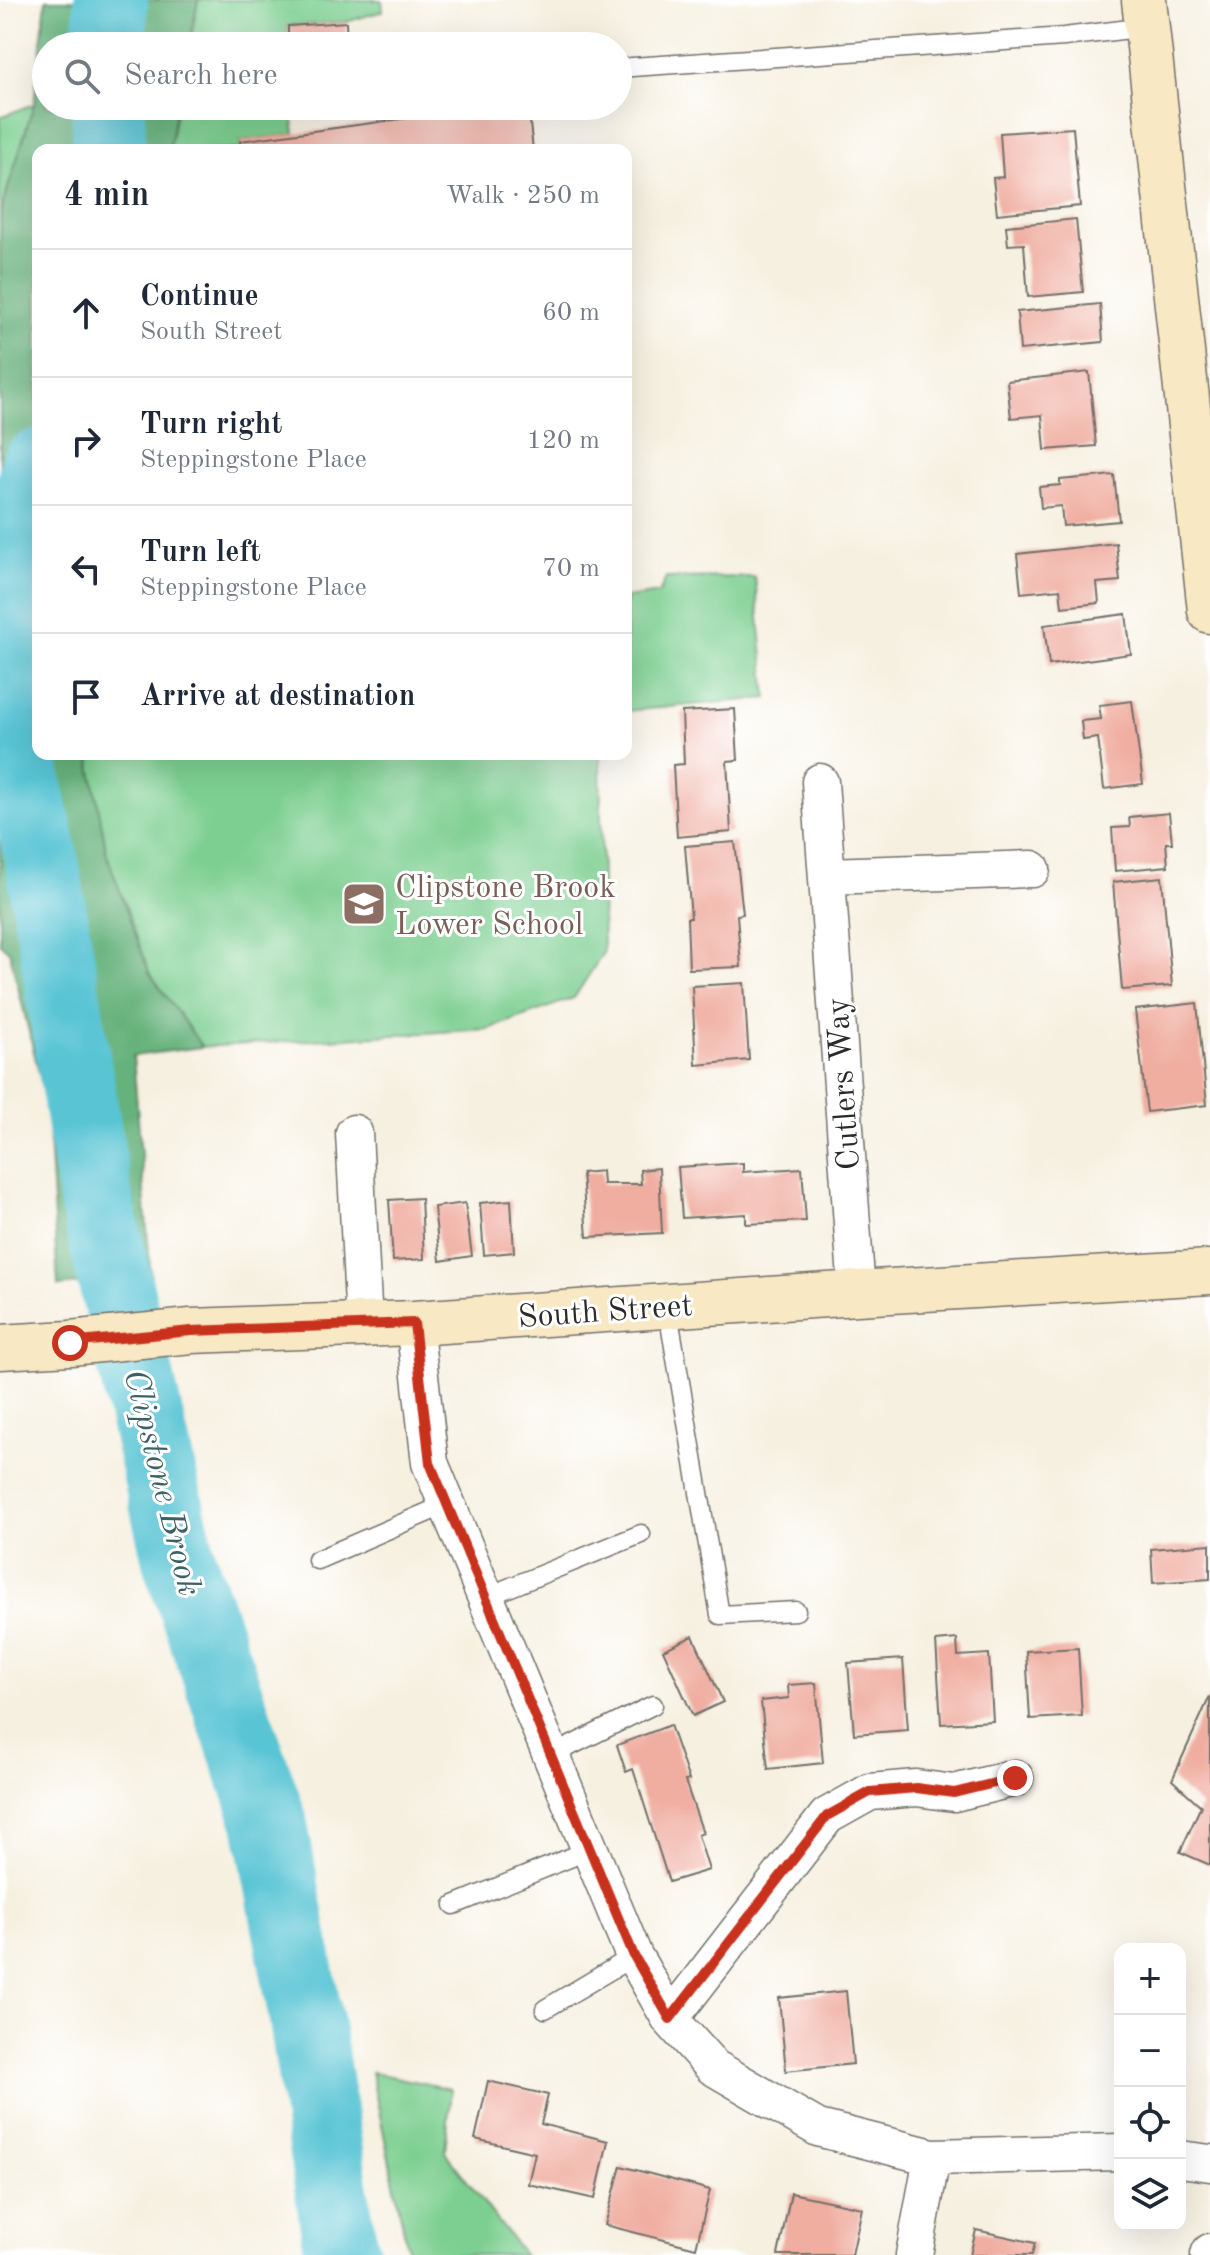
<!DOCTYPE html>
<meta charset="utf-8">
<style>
body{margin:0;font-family:"Old Standard TT",serif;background:#f6f6f7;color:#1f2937}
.controls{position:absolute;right:24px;bottom:24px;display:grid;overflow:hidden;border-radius:16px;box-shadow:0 8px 32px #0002}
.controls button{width:72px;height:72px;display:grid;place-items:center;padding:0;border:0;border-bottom:2px solid #e0e1e3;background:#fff;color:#1f2937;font:40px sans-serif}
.stop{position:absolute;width:24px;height:24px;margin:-18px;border:6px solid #c8321e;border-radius:50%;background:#fff}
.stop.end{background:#c8321e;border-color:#fff;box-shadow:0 2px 8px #0008}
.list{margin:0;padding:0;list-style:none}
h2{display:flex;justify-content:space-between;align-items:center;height:104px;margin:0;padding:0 32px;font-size:34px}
h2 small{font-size:26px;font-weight:400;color:#747a83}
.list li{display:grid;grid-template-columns:52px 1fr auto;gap:24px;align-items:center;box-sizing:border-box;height:128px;padding:0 32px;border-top:2px solid #e0e1e3}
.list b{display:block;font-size:30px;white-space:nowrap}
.list p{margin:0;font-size:26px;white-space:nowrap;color:#747a83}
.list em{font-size:26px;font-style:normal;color:#747a83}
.icon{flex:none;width:44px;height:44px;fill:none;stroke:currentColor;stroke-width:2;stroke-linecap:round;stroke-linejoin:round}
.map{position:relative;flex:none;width:1210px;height:2255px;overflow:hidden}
.search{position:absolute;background:#fff;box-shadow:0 8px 32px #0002;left:32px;top:32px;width:600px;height:88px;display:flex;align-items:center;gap:20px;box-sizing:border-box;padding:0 28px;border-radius:44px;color:#747a83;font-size:30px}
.panel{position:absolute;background:#fff;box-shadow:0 8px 32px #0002;left:32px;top:144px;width:600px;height:616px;border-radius:16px}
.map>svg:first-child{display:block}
</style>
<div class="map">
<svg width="1210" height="2255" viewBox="0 0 1210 2255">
<rect width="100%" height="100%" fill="#fff"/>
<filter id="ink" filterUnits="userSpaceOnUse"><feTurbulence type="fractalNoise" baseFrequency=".0125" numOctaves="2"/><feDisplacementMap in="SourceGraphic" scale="16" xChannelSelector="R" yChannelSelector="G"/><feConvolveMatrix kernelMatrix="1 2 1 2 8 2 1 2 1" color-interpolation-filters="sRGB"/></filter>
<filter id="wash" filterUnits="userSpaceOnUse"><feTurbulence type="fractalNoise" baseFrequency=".006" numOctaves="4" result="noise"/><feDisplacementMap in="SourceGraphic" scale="32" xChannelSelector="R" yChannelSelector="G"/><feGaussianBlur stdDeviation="1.8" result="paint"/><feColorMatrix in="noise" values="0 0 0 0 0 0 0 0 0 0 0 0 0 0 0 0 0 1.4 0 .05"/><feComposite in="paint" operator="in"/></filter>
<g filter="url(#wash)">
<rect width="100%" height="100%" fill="#f6f0e0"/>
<path fill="#7dcf91" stroke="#547d5e" stroke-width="2" d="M198,0H382L383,11L346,22L288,26V46H189Z
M34,104L0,214V117Z
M177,106H291L295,134L240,141L241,150H169Z
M755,577L767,698L626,711V598L659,593L666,578Z
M89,754H600L603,953L574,998L488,1029L202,1047L149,972L107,855Z
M371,2072L451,2089L445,2152L524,2255H409Z"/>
<path fill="#66b27b" stroke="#486e53" stroke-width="2" d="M46,0H198L189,46H46V106H177L169,150H38V754H89L107,855L149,972L202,1047L133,1056L151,1278L58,1286L47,1105L9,951L0,943V214L34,104Z"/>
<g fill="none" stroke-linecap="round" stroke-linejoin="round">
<path stroke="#59c4d4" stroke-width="74" d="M110,46L111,0
M108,150L109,106
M38,466L27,507L4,684L41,855L95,1195L180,1563L270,1821L306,2019L338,2232L344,2255"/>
</g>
<g id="blocks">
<path fill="#f0aea1" d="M346,22L347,46H288V26Z
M468,106H528L533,150H241L240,141L468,110Z
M1073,128L1080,206L997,214L993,178L1003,177L1000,133Z
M1076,219L1083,292L1028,297L1024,244L1008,245L1006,226Z
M1100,304L1103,342L1020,350L1017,312Z
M1089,372L1096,446L1045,450L1042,415L1011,418L1007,381Z
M1114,475L1119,521L1063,526L1061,506L1041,508L1039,487L1060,485V480Z
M1116,543L1120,581L1097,583L1099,603L1062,607L1060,589L1021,593L1017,554Z
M1126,614L1131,654L1049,665L1044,625Z
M1132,701L1143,784L1104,789L1098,738L1083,740L1081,721L1101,719L1099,705Z
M735,709L738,760L727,761L731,832L677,837L673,765L684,764L682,712Z
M1169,813L1172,843H1166L1168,866L1115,871L1112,828L1130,827L1129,817Z
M735,842L743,914L737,915L741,967L689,969L687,918H691L685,846Z
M1162,877L1172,986L1122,990L1113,882Z
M744,983L749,1060L696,1065L692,986Z
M1197,1003L1207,1105L1147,1112L1135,1010Z
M743,1163V1172L802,1168L806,1221L746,1224V1214L682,1218L678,1167Z
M659,1168L662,1233L587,1237L582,1173L602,1171L603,1184H641L640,1170Z
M421,1198L424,1259L393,1261L389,1200Z
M511,1200L514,1252L484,1255L480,1203Z
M465,1203L472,1256L440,1261L434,1207Z
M1210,1544V1579L1153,1583L1151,1549Z
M693,1636L723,1702L693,1716L663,1650Z
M957,1639L958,1656L989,1654L993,1721L941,1724L936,1641Z
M1078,1648L1082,1716L1030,1719L1026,1651Z
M903,1659L908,1730L854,1734L848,1663Z
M816,1683L823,1763L768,1769L761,1701L789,1698L788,1685Z
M1210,1696V1865L1180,1852L1201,1806L1172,1780Z
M670,1725L689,1780L685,1781L703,1833L698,1835L709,1870L669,1882L633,1769L626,1772L617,1745Z
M846,1991L853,2064L786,2071L779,1998Z
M488,2081L548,2095L541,2124L608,2141L595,2199L528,2184L535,2153L475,2139Z
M621,2166L710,2190L696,2248L605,2225Z
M791,2193L862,2208L852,2255H778Z
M976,2230L1035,2243L1032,2255H970Z"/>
</g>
</g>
<g filter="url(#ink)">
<use href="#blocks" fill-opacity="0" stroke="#72706a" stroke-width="2"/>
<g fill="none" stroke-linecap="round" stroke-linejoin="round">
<g stroke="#72706a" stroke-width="21">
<path id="lane" d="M618,68L1064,37L1146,27
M667,1306L720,1615L796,1611
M317,1560L447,1504
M486,1597L641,1534
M552,1755L653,1705
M454,1905L589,1850
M545,2009L634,1956"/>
</g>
<g stroke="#72706a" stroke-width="39">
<path id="street" d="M820,782L857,1293
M827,876L1032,869
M354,1133L364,1324
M414,1323L430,1463L634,1956L670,2019L713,2067L818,2128L932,2157L1120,2152
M670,2019L827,1816L870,1792L916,1788L954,1793L1015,1778
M1180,2159L1210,2163
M914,2255L932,2157
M1209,2255L1210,2252"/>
</g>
<g stroke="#72706a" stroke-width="47">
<path id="secondary" d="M1144,0L1210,611
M0,1347L70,1343L191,1331L414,1323L857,1293L1210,1272"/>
</g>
<use href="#lane" stroke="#fff" stroke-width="18"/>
<use href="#street" stroke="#fff" stroke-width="36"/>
<use href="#secondary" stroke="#f8e8c3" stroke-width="44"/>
</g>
</g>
<g fill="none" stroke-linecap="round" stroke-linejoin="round" filter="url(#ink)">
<path stroke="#c8321e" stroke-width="10" d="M70,1343L191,1331L414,1323L430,1463L634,1956L670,2019L827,1816L870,1792L916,1788L954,1793L1015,1778"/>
</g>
<defs>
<g id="school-square" transform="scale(2.3)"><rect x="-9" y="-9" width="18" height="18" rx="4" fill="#8d6e63" stroke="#fff"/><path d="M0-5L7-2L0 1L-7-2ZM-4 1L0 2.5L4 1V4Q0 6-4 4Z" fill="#fff"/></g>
</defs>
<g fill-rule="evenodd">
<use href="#school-square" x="364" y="904"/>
</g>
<g text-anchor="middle" stroke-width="6" stroke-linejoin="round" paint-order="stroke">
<g font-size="32" fill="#785e54" stroke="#fff" text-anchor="start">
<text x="395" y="897">Clipstone Brook<tspan x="395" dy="37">Lower School</tspan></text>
</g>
<g font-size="32" fill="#2b2b2b" stroke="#fff">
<text transform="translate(842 1084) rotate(-94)" y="11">Cutlers Way</text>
<text transform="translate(605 1310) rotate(-4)" y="11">South Street</text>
</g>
<g font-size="34" font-style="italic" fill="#3b6166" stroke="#fff">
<text transform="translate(164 1482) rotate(76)" y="12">Clipstone Brook</text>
</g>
</g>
</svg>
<div class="controls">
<button>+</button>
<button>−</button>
<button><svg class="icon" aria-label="locate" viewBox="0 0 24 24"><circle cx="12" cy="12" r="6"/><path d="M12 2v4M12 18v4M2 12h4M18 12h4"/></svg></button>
<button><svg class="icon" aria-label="layers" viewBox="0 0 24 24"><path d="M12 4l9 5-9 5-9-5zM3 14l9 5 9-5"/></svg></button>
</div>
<div class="stop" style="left:70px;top:1343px"></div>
<div class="stop end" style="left:1015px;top:1778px"></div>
<div class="search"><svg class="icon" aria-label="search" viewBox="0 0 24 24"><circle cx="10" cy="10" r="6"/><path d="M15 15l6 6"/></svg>Search here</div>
<section class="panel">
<h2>4 min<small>Walk · 250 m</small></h2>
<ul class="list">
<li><svg class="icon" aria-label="ahead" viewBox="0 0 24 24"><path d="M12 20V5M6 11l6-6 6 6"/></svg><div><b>Continue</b><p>South Street</p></div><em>60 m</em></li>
<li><svg class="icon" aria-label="right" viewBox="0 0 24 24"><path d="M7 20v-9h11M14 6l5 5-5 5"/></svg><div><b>Turn right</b><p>Steppingstone Place</p></div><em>120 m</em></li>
<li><svg class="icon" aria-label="left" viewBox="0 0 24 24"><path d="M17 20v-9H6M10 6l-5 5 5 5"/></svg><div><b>Turn left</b><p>Steppingstone Place</p></div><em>70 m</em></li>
<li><svg class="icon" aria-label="arrive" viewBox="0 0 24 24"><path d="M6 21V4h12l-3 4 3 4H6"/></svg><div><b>Arrive at destination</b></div></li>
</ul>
</section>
</div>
